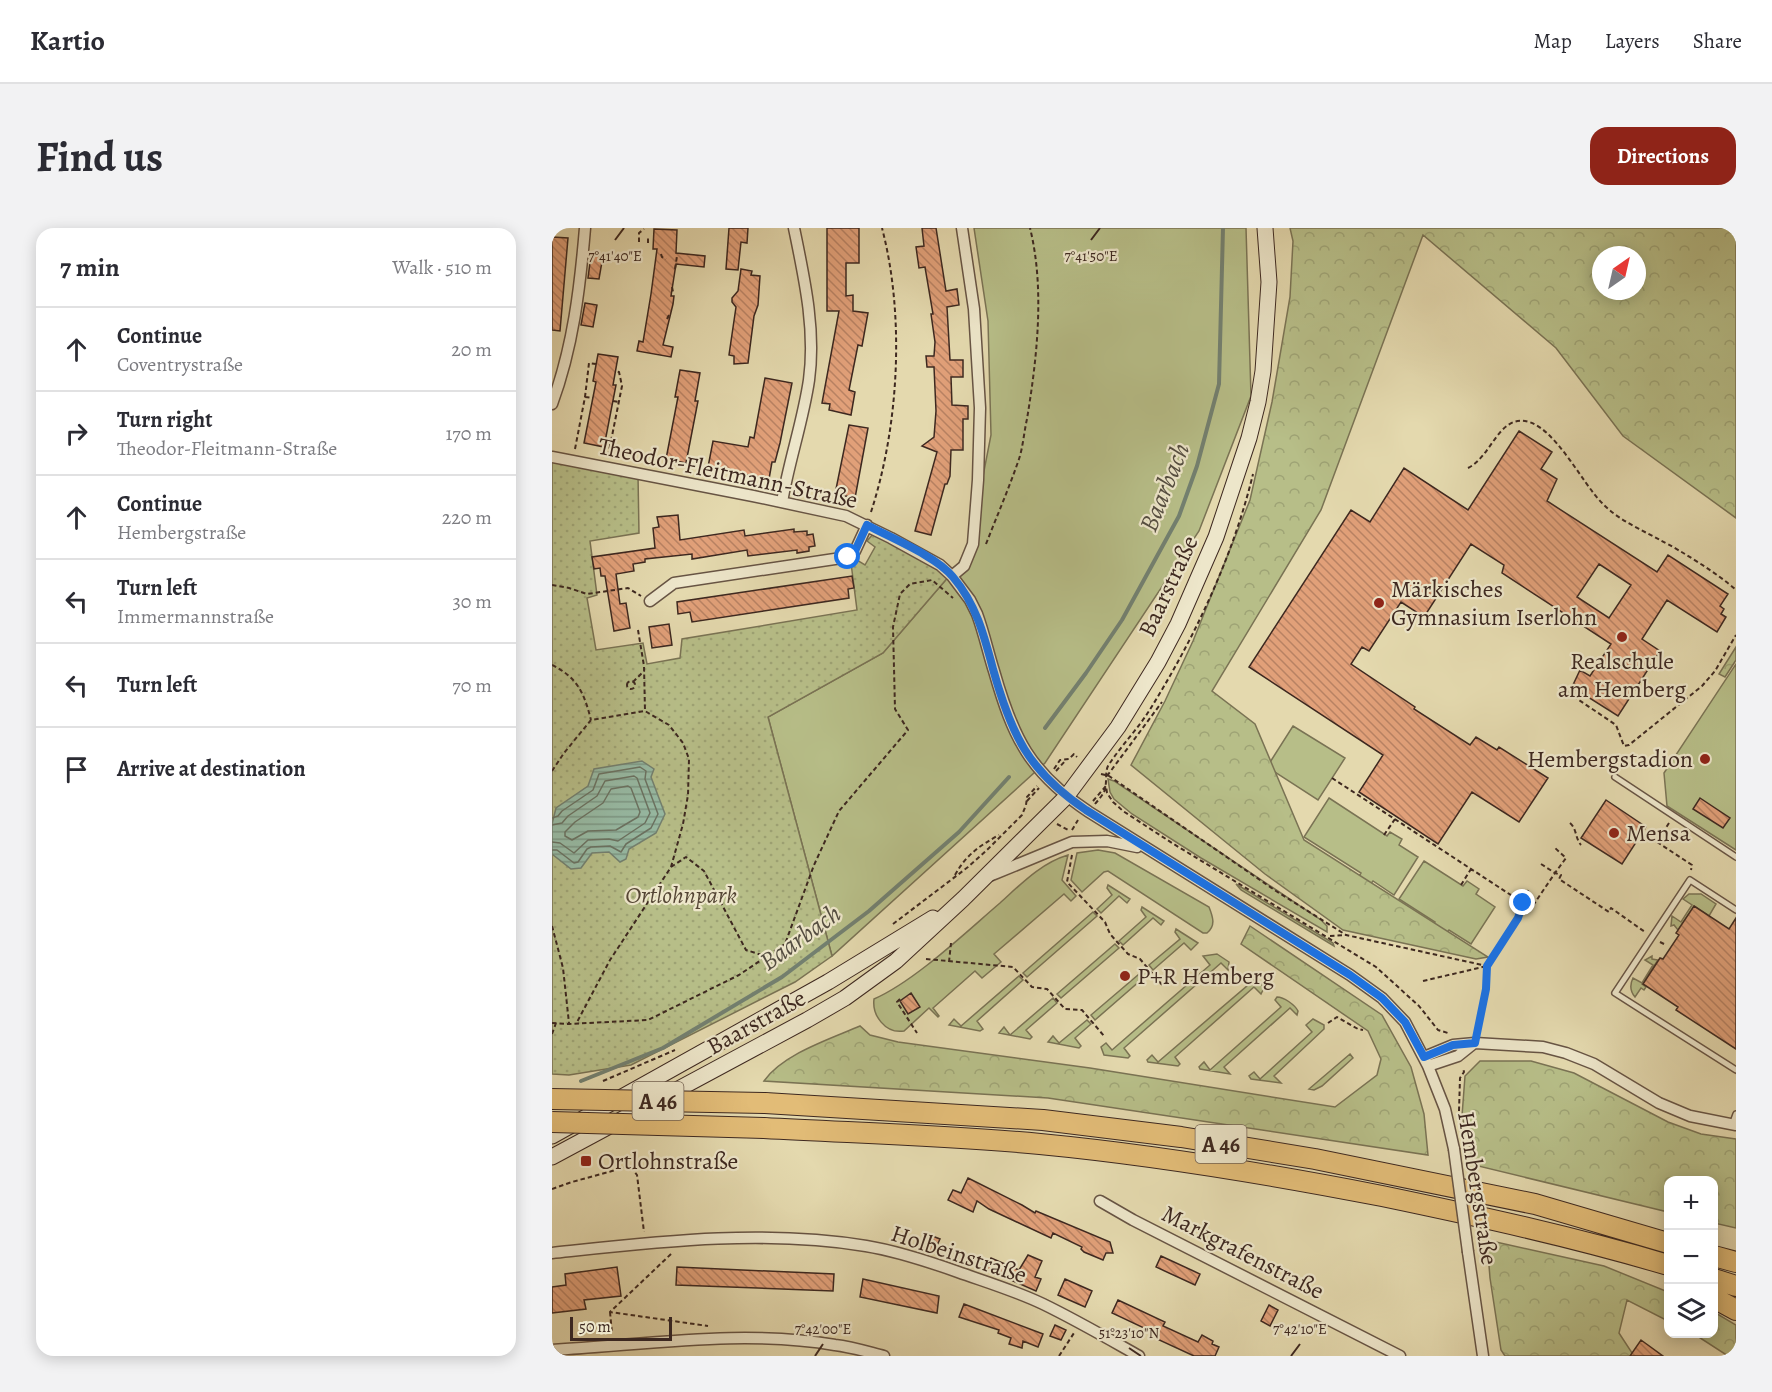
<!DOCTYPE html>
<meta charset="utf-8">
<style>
body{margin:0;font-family:Alegreya,serif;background:#f2f2f3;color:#2b2b33}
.controls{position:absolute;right:18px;bottom:18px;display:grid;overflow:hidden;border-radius:12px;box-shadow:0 3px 15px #0003}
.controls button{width:54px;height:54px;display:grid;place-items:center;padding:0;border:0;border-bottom:2px solid #e1e1e2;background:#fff;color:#2b2b33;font:30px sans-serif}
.compass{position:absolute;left:1040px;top:18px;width:54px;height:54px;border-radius:50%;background:#fff;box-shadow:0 3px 15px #0003;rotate:34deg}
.scale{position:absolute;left:18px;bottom:15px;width:102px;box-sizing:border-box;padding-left:6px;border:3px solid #3d2820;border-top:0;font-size:16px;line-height:21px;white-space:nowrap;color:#3d2820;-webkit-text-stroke:4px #ede6ca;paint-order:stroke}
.stop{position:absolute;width:18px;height:18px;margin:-14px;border:4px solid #1a73e8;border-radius:50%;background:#fff}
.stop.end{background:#1a73e8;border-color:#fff;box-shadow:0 2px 6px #0008}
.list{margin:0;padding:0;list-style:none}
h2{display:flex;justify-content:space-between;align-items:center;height:78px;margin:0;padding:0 24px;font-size:26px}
h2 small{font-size:20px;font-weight:400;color:#7c7c81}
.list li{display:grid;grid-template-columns:39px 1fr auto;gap:18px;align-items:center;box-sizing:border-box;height:84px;padding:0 24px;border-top:2px solid #e1e1e2}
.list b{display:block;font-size:22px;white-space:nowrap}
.list p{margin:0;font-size:20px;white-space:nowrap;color:#7c7c81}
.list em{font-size:20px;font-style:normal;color:#7c7c81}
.icon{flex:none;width:33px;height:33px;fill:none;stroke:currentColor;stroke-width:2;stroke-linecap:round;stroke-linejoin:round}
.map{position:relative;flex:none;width:1184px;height:1128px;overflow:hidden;border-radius:18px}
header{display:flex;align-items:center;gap:36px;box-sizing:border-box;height:84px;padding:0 30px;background:#fff;border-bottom:2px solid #e1e1e2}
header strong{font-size:28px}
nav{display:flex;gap:33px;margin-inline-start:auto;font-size:21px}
.intro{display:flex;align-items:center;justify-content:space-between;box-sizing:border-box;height:144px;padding:0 36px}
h1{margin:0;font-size:42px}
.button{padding:15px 27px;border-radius:18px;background:#8f2418;color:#fff;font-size:21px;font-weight:700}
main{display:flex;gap:36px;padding:0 36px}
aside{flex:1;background:#fff;border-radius:18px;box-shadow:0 3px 15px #0003}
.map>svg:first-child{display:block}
</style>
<header>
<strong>Kartio</strong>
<nav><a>Map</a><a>Layers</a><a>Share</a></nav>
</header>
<div class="intro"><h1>Find us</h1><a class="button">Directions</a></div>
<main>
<aside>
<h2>7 min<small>Walk · 510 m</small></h2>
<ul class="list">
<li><svg class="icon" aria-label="ahead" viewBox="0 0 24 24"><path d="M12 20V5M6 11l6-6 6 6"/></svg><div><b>Continue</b><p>Coventrystraße</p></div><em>20 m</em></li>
<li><svg class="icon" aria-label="right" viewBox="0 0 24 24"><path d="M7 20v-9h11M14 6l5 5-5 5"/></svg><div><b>Turn right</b><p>Theodor-Fleitmann-Straße</p></div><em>170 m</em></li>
<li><svg class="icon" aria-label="ahead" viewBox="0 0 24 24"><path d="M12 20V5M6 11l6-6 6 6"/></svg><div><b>Continue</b><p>Hembergstraße</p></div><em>220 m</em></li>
<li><svg class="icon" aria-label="left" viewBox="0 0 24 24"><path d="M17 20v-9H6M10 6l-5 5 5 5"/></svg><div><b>Turn left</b><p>Immermannstraße</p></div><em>30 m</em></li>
<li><svg class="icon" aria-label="left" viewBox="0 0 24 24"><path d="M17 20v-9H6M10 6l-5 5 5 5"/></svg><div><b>Turn left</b></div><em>70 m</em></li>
<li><svg class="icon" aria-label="arrive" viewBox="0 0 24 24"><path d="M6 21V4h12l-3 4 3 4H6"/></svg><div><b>Arrive at destination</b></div></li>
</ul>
</aside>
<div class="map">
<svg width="1184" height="1128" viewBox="0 0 1184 1128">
<defs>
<pattern id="forest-crowns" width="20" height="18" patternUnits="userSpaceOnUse" patternTransform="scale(1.5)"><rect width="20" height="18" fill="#b7be88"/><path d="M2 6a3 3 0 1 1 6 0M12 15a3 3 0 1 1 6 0" fill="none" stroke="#9ea375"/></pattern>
<pattern id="park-dots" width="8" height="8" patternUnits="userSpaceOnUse" patternTransform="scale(1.5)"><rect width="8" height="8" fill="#b7be88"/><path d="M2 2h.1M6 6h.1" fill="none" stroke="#9ea375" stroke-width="1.8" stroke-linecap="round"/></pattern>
<pattern id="water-rules" width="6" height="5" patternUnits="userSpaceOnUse" patternTransform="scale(1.5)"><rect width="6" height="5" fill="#97bba5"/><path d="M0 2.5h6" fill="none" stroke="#7c9886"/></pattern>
<pattern id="building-back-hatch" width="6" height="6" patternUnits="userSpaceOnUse" patternTransform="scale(1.5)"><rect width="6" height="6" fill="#e1a079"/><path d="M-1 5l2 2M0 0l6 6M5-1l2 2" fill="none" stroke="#b88263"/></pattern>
</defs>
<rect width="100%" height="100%" fill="#e4d9ae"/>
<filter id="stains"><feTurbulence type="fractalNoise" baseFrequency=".00333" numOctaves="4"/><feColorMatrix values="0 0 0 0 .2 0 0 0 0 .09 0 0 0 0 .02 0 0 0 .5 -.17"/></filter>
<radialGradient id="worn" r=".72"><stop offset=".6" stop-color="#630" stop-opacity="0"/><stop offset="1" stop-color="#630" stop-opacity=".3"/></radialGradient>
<path fill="#b7be88" stroke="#7a7354" stroke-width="1.5" d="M422,0H694L699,168L647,303L493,535L280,728L216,489L331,425L398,347H400L418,315L439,207L436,93Z
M1184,436V622L1115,578L1112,545Z
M741,498L793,530L766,572L715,539Z
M556,551L562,553L769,692L775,698V704L649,630L580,586L562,571L558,564Z
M777,570L835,608L838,604L850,611L847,617L866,629L842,667L821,653L817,658L806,650L809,645L752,609Z
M546,622L563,625L657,679C661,689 664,698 655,705H651L556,643L552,644L530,664L519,652L525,625Z
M516,627L510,652L524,668L519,673L512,666L442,726L449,734L430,750L423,743L381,780L387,788L386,789L377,780L352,803C333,806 320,787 322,771C363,753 414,704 448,675C469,656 489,635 516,627Z
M872,633L911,658L915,653L927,661L924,666L943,679L919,716L897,702L893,707L880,699L883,694L847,671Z
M684,656L781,715L782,718L689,662Z
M556,657L578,671L575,675L567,668L549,685L545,681L560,667L555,660Z
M1137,666H1149L1164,676L1157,688L1142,678L1126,702L1122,697L1119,698L1120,688L1129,694L1140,677L1131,671Z
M590,679L612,693L609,697L601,690L571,717L567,713L594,689L589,682Z
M541,684L545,688L475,749L471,745Z
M624,701L646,715L639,722L632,715L601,742L597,737L628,711L623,704Z
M563,716L567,720L509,770L505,766Z
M665,726L677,734L676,742L669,735L572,820L578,828L576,830L552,827L549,819L554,815L560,822L658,737L651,728Z
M1100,728V731L1106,732L1090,756L1094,759L1092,762L1089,760L1083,769C1078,763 1078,756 1081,750L1090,755L1101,737L1093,732Z
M593,741L597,745L543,792L539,787Z
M692,746L710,756L711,762L709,766L702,759L623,829L628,836L626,838L596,834L595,832L600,827L606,834L696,757L690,748Z
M467,748L471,752L425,793L431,801L428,803L397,797L402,791L409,798Z
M725,769C732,769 743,777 746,783L745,787L738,780L672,839L678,846L648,841L647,839L652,834L658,842L729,779L723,772Z
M501,770L505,775L474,802L480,809L478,811L447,805L452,799L458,807Z
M761,791L772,797V801L722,848L729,855L699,851L697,848L702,844L708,851L760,804L754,797Z
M535,792L539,796L523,810L529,818L527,820L496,814L501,808L507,815Z
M798,826L801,830L770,858L762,862L757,861Z"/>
<path fill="url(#forest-crowns)" stroke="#7a7354" stroke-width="1.5" fill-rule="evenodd" d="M738,0H1184V290L1071,208L1004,120L871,7L769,282L660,463L703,496L752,612L936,729L924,731L791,702L713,646L579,537L613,473L641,413L698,272L720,174L738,69L741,13ZM1049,27H1085V63H1049Z
M1184,419V432L1173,449L1167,446Z
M698,698L830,787L859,839L872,886L876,927L496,870L212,853C231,826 278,811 308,798L318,807L346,814L538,840L783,879L825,847L829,831L816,803L689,716Z
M928,833H979L1022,845L1116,894L1149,906L1184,911V1000L1162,995V952H1116V984L922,937L910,888L913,848Z
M935,1012L1052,1038L1116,1064V1093L1075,1072L1067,1105L1082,1128H953L949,1122L938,1050Z
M1162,1084L1184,1097V1128H1176L1142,1106H1162Z"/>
<path fill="url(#park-dots)" stroke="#7a7354" stroke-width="1.5" d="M0,231L86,247L87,305L38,313L45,367L35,370L44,422L91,415L95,436L128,430L130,411L305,382L299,335L305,332L313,337L323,319L315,313L322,305L398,347L331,425L216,489L280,728L243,754L79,837L17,847L0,846Z"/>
<path fill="url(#water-rules)" stroke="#738070" stroke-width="1.5" d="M90,533L102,541L99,549L113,586L104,605L77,621L74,631L68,634L57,624L40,625L29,640L19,641L0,626V596L4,580L36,558L42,541Z"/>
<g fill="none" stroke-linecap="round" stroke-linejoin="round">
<path stroke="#6a7262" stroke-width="1.5" d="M76,558L79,560L88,584L86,589L64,602L36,603L20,612L13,608V604L23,594L51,575L59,561Z
M0,590L6,588L10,583L41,562L47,546L88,539L94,543L93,551L106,586L99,600L74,616L69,624L58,618L39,619L35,621L26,634L22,635L5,622H0
M0,597L10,595L16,588L45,568L53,553L82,548L85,550L98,585L93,595L66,613L57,611L36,612L22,625L8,615L0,614"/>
<path stroke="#738070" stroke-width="4" d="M493,500L534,445L570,392L627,288L645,238L667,156L671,0
M29,853L111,820L230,749L317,683L407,604L457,549"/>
</g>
<path fill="url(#building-back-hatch)" stroke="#3d2820" stroke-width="1.5" fill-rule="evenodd" d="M177,0H196L195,15L189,14L186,42L174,41Z
M275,0H307V35H294V68L301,67V83L316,85L310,118L306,117L297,162L303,164L299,187L277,182L278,176L270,175L287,83H275Z
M370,0H384L394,63L405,61L407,77L395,79L398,132H411V149H399L400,177L416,178V191H411V222H399L398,248L395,256H393L379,307L363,303L385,224L370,218L382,209L384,183L382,139H375L374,128H382L383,114L379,86H381L373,39L367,40L364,19L372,18Z
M102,1L125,2L124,25L153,28L152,39L124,36L119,68H122L121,76L111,117L121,119L119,129L85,123L87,113L91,114L99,66L105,21H101Z
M0,9L16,10L8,103L0,102Z
M39,27L51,28L47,51L36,50Z
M189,41L200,43L199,47L208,48L206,77L202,88L196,135L182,136V128L177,127L184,79L180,74V70L186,63Z
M33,75L45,77L41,99L29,97Z
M46,126L66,129L61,157H64L52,219L32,215L44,154L41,153Z
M128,142L148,145L143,173H146L134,235L114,231L126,169H123Z
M213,150L240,155L228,215L223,234H220L217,251L156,239L161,213L196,219L198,209L202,210Z
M297,197L316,200L303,270L283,266Z
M967,203L1000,224L989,241L1005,251L995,273L1105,344L1116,327L1176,366L1168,378L1172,381L1169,386L1174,389L1165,404L1115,372L1090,411L1108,423L1066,488L1020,459L1028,442L1038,448L1059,416L950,345L952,337L919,316L872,389L849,374L817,423L810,419L799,436L863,479L862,481L918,517L924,509L945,522L947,519L996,550L967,594L920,564L886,616L807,564L831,527L697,439L799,282L818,294L852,240L916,282ZM1047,336L1079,357L1057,390L1025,369Z
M126,287L128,312L192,302L193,308L242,301V304L255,303V307L261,306L263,318L257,319V323L245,325V322L196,328L195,322L140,331V326L93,331V334L81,336L82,343L64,346L68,376L74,375L78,400L62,403L53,348H49L48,340L42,341L40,329L103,320L101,300L107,299L105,289Z
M300,348L302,360L296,361L297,370L140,394L138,384L126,386L125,374Z
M117,396L120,417L100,420L97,399Z
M1148,570L1178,590L1171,600L1141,581Z
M1054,572L1094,599L1070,636L1029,610Z
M1142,678L1177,701L1184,690V821L1124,782L1126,779L1091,756L1108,730L1111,731L1127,707L1124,705Z
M359,765L368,779L356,786L348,773Z
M416,950L470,977L483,985L484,983L558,1014L561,1025H554L551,1032L532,1024L529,1021L530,1019L501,1005L499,1010L437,981L425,973L421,984L396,972L401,962L409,965Z
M375,1006L388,1011L382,1024L369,1019Z
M476,1027L490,1033L483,1049L489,1051L484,1063L434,1041L439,1030L467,1042Z
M609,1028L648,1046L643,1057L604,1039Z
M65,1039L69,1068L32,1072L34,1081L0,1085V1059L14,1057L13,1046Z
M125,1039L282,1046L281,1063L124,1057Z
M311,1051L387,1068L385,1085L308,1069Z
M513,1051L540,1063L533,1079L506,1067Z
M566,1072L613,1094L611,1098L646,1114L650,1107L661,1113L660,1116L667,1119L663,1128H642L605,1111L607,1107L560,1085Z
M412,1076L491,1106L486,1119L471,1113L470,1120L457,1116L459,1110L446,1105L447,1102L407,1089Z
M717,1077L726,1082L718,1098L709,1093Z
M503,1097L514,1102L509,1112L498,1108Z
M1089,1112L1111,1128H1078Z"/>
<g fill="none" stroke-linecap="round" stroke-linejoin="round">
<g stroke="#675444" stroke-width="8">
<path id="service" d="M1063,549L1184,629
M1184,682L1138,652L1063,765L1184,842
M1180,897L1184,886"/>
</g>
<g stroke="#675444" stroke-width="13">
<path id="minor" d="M0,176C21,119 28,60 33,0
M0,229L201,268L294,288L339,310L388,337L400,348L418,372L425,386C432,405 436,424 442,443C461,510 478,545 537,584L798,747L830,770L853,794L876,838L893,881L902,921
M230,274C237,233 251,193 257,152C264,101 252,49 242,0
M400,348L412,338L421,316L426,252L428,180L422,81L410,0
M98,373L122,355L296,329L303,323L315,297
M440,647L520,614L555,613L585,619
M872,829L901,817L923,815L991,819L1014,825L1042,836L1107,875L1138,888L1184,897
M876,838L906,828L921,816
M548,973L581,992L848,1128
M916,1024L931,1128
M0,1025C104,1014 209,1001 314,1018C345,1023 375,1033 406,1044C434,1054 464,1063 491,1076C524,1092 555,1110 587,1128
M0,1122C93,1117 190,1101 283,1117C300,1119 316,1124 332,1128"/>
</g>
<g stroke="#3d2820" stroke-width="17">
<path id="secondary" d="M0,908L276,754L381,690
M0,929L255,792L293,770L344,733L411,671L514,569L566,499L606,434L626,396L664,309L697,210L706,174L711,143L717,54L713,0"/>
</g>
<g stroke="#3d2820" stroke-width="22">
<path id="motorway" d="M213,875L491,892L629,909L763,931L983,976L1116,1015
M212,900C303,905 396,907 488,916C603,927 717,946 830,968C926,988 1022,1009 1116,1037
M1162,1028L1184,1034
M1162,1051L1184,1058
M1162,1070L1184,1082"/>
</g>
<path stroke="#3d2820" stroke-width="2" stroke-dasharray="4.5 3" stroke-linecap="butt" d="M87,14V5L92,1
M96,15V10
M109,26L110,29L114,31
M123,41L125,28
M120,59L121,64
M115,91L117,87
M33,169L41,170
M61,173L67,174
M23,221L33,169L37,135L44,136
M56,228L70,158L67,144L63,143
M916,240C939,229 946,189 973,193C1002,197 1030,255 1050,275C1066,292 1088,301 1108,312C1128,322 1168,347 1184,362
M319,284C347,198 353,88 330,0
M434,316C445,288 457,260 467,231C471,219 472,204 475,191C485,130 493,61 478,0
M0,357L17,360L35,366L76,360L89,368
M86,402L92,438L93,483
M0,437C26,450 32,465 39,492
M75 457a4 4 0 1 1 8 0a4 4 0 1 1-8 0Z
M81,454L92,443
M1015,464L1064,497L1072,518L1077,517L1150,458L1163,443L1184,407
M502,541L508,532L517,531L522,526L525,529
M0,543L12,525L39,492L93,483L117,497L131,515L137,531L136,567L131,596L119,639L58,732L24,796
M504,543L514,532
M549,546L557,548L724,663L794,707L935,738V761L926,803
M555,548L610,474
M780,550L971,675L980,679L1003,645L1009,647L1007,651L1057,684L1059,680L1093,704
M475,573L487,560
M541,573L554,558L555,565L561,574L571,583L620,615L824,739L867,778L886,802L896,805
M543,576C547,571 552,566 553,561C555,553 553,544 556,538C568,519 585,502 597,483C642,411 681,329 701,246
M1018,595C1025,601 1023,610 1029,617
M1117,595L1105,614L1140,637L1139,642
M505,596L516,602
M520,602L526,592
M832,607L843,591
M520,627L515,654L553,694L558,706L576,726L588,731L611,758
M989,636L1003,645L1014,630L1002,619
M119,639L134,629L152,643L194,722L213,728
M403,647C414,627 427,618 447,607
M909,657L919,641
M341,696L416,639L434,623L470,587L474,577L475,569L485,558
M0,698L11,740L17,795
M778,708L794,707
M1108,714L1114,717
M374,731L461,739L480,759L495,761L513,781L530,782L552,808
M397,734L399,715
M871,753L935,738L966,690L976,662
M348,771L345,774L365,805
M0,795L17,796L96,792L187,747L233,716L262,637L287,583L356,502L343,481L341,399L348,366L358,356L380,352L401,370
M776,795L785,789L806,801L811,802
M0,806L4,795
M51,853L123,822
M907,883L908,850L912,844L911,840
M0,961L20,954L78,938L85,947L92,1004
M119,1026L58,1084L156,1098
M58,1084L60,1105
M507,1128L522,1105"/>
<use href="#service" stroke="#ede6ca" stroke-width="5"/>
<use href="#minor" stroke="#ede6ca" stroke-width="10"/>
<use href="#secondary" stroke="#ede6ca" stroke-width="15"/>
<use href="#motorway" stroke="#e2bc77" stroke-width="20"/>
<g stroke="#675444" stroke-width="13" stroke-linecap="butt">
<path id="minor-bridge" d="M902,921L916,1024"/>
</g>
<g stroke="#3d2820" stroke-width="22" stroke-linecap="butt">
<path id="motorway-bridge" d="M0,871L213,875
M0,894L212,900"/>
</g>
<use href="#minor-bridge" stroke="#ede6ca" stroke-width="10"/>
<use href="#motorway-bridge" stroke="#e2bc77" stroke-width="20"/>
</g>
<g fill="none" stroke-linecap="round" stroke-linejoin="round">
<path stroke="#1a73e8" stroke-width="8" d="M296,329L303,323L315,297C339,310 384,328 401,349C424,376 432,407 441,441C459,506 476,543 534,582L798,747L830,770L853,794L872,829L901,817L923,815L934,761L935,738L966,690L971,675"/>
</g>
<path fill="none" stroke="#3d2820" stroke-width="2" d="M63,12L72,0M539,12L548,0M577,1120L589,1128M263,1128L271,1116M739,1128L748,1116"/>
<g fill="#8f2418" stroke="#ede6ca" stroke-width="2">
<circle cx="827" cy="375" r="6"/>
<circle cx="1070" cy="409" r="6"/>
<circle cx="1153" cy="531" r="6"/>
<circle cx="1062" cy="605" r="6"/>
<circle cx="573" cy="748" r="6"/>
<rect x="28" y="927" width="12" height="12" rx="3"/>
</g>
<g text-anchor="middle" stroke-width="4.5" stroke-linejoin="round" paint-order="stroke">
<g fill="#ede6ca" stroke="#726153" stroke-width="1.5">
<rect x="80.5" y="854" width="51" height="38" rx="4.5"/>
<rect x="643.5" y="897" width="51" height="38" rx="4.5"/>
</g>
<g font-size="22" font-weight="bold" fill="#3d2820">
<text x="106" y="881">A 46</text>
<text x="669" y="924">A 46</text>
</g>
<g font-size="24" fill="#3d2820" stroke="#ede6ca">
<text transform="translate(176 245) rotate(12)" y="8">Theodor-Fleitmann-Straße</text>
<text transform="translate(616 358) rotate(-65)" y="8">Baarstraße</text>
<text transform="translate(204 794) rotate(-29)" y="8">Baarstraße</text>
<text transform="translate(926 960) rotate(81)" y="8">Hembergstraße</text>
<text transform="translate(691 1024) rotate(27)" y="8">Markgrafenstraße</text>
<text transform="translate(407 1026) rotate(18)" y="8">Holbeinstraße</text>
</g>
<g font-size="24" fill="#3d2820" stroke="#ede6ca" text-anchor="start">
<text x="839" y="369">Märkisches<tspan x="839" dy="28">Gymnasium Iserlohn</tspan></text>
<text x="1070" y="441" text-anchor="middle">Realschule<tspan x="1070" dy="28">am Hemberg</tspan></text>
<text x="1141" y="539" text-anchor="end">Hembergstadion</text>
<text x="1074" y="613">Mensa</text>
<text x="585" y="756">P+R Hemberg</text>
<text x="46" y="941">Ortlohnstraße</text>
</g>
<g font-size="24" font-style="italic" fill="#554635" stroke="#ede6ca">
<text x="129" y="675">Ortlohnpark</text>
</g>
<g font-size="26" font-style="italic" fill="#544d41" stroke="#ede6ca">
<text transform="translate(612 259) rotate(-68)" y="9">Baarbach</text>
<text transform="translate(248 709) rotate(-36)" y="9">Baarbach</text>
</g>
</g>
<g font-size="15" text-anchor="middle" fill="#3d2820" stroke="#ede6ca" stroke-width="4.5" stroke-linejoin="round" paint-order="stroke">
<text x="63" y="33">7°41'40"E</text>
<text x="539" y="33">7°41'50"E</text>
<text x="271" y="1106">7°42'00"E</text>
<text x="748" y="1106">7°42'10"E</text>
<text x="577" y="1110">51°23'10"N</text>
</g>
<rect width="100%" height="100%" filter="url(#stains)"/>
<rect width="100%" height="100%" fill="url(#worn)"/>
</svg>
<div class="controls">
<button>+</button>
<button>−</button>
<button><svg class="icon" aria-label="layers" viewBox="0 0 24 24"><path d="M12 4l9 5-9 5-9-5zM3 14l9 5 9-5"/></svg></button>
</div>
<svg class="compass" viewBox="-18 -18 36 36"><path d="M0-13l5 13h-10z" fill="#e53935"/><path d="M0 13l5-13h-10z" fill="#7c7c81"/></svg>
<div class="scale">50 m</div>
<div class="stop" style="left:296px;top:329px"></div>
<div class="stop end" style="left:971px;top:675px"></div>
</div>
</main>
